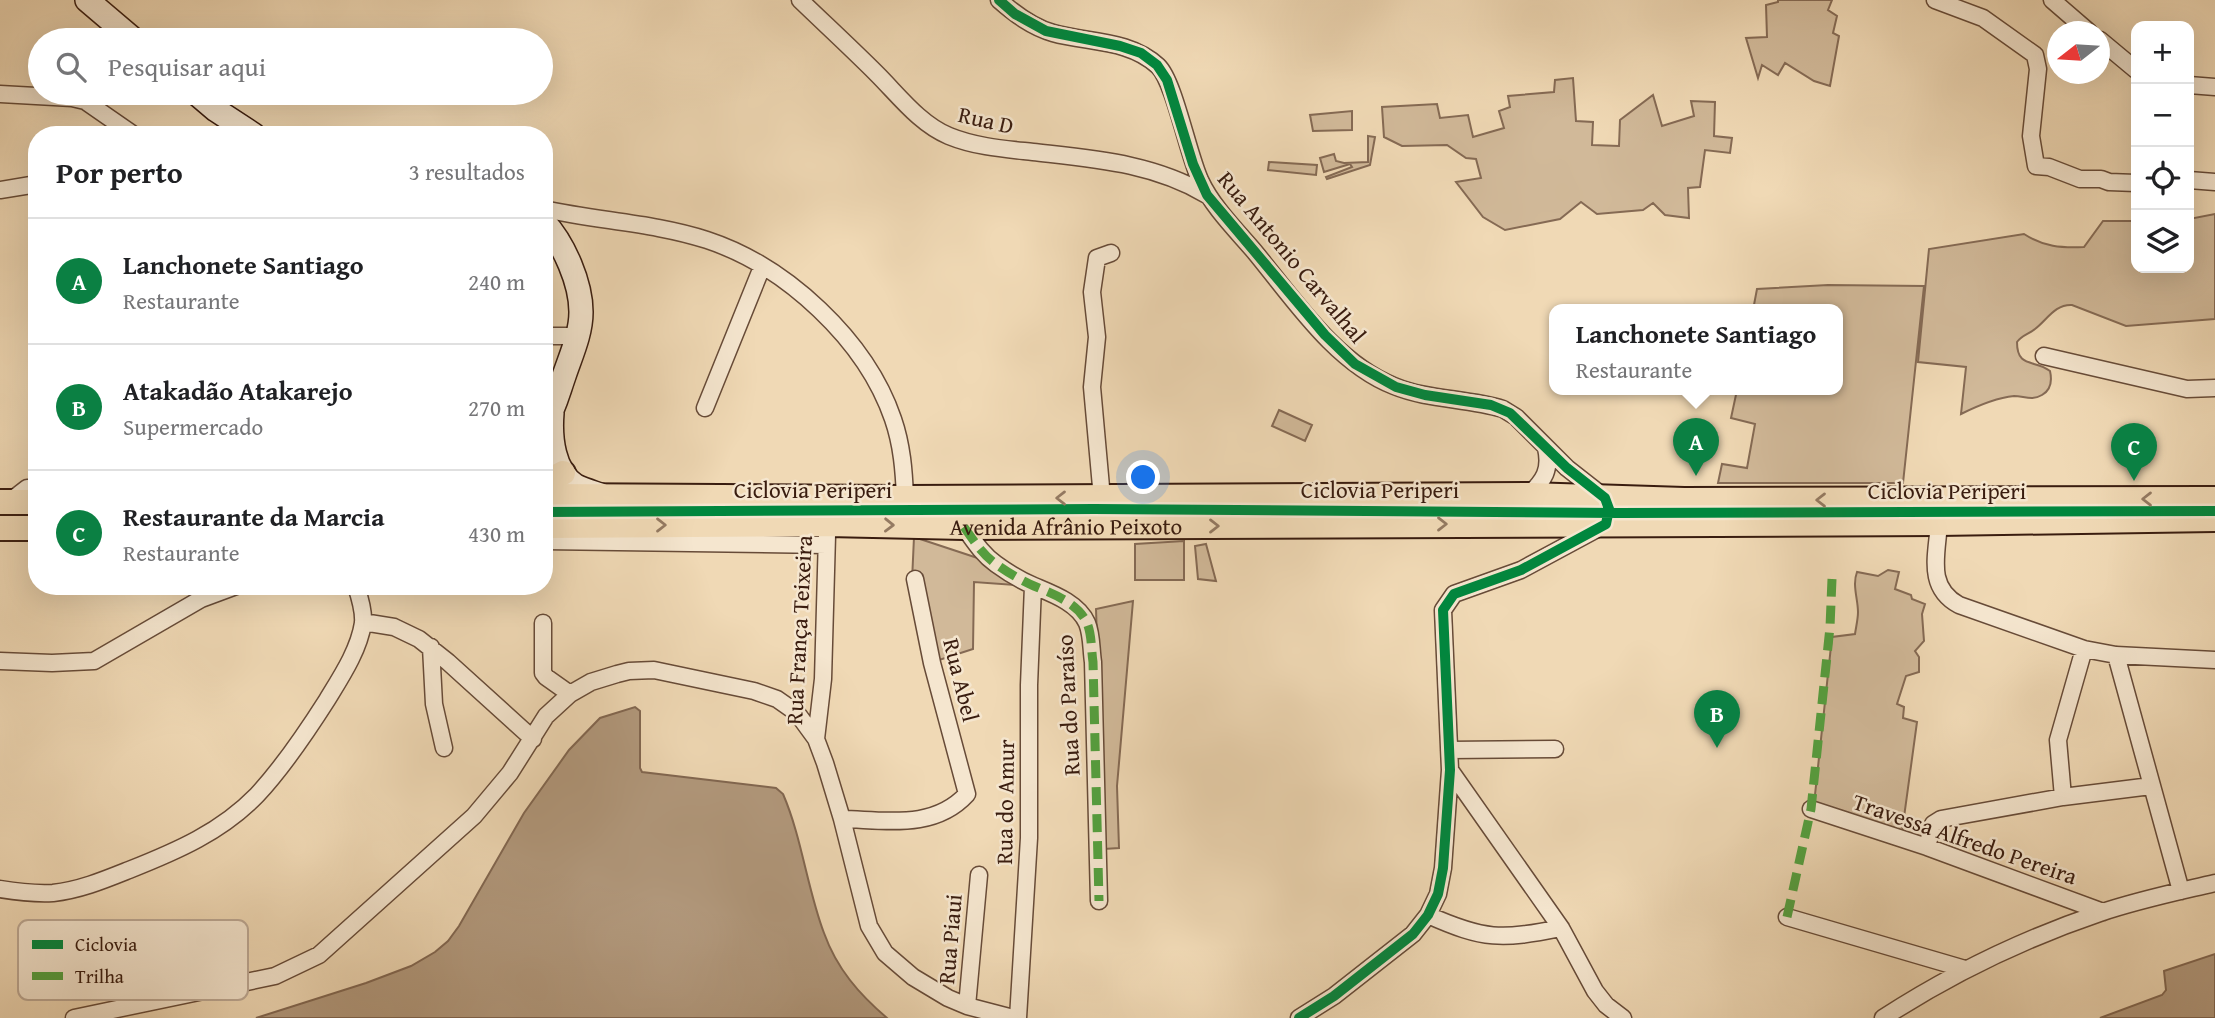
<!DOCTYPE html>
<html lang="pt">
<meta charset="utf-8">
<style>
body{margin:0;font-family:"Gentium Book Plus",serif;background:#f2f2f2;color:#202124}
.controls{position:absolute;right:21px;top:21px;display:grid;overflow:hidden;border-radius:14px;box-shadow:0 7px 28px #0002}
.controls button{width:63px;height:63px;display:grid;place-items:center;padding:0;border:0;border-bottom:2px solid #e0e0e0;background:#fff;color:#202124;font:35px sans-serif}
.compass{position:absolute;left:2047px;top:21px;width:63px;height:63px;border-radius:50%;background:#fff;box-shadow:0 7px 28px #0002;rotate:253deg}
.you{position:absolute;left:1144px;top:478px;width:24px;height:24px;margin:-18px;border:5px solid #fff;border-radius:50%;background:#1a73e8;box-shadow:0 0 0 10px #1a73e833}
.badge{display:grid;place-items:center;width:46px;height:46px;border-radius:50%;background:#0b8043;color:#fff;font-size:23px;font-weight:700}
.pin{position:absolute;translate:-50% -58px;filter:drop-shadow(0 2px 4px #0008)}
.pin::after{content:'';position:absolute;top:37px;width:24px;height:21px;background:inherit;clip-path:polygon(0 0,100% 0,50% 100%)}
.popup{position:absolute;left:1549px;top:304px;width:294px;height:91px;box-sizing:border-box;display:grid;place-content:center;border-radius:14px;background:#fff;filter:drop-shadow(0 2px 5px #0005);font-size:23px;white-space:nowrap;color:#757577}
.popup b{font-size:26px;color:#202124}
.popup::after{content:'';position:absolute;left:50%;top:100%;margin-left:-14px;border:14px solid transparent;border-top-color:#fff}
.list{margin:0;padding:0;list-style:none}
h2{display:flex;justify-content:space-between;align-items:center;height:91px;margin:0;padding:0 28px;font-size:30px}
h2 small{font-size:23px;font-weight:400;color:#757577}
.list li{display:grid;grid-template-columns:46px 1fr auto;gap:21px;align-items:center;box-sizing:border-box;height:126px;padding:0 28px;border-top:2px solid #e0e0e0}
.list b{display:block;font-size:26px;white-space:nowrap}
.list p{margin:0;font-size:23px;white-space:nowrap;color:#757577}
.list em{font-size:23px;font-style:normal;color:#757577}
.icon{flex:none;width:38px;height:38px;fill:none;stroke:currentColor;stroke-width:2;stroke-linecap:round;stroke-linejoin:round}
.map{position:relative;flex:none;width:2215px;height:1018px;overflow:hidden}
.search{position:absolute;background:#fff;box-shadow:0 7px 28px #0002;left:28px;top:28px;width:525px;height:77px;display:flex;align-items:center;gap:18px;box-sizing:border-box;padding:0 24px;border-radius:38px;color:#757577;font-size:26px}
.panel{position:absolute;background:#fff;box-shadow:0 7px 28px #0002;left:28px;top:126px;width:525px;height:469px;border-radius:28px}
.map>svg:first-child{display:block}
</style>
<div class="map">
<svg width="2215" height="1018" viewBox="0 0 2215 1018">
<rect width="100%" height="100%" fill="#f0d9b5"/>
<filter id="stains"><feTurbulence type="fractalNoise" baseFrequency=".00286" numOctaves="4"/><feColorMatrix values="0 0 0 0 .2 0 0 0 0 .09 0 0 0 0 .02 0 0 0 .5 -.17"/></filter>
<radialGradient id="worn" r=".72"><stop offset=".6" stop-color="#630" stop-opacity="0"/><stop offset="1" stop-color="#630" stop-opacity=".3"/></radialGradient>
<path fill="#d1b999" stroke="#856a54" stroke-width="2" d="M1778,0H1832L1828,10L1837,16L1833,33L1839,36L1830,86L1814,81L1785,63L1778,75L1762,65L1758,78L1746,38L1767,37L1766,5L1778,2Z
M1573,78L1576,121L1593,122L1592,145L1619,146L1620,120L1653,95L1662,126L1694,116L1691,101L1715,102L1714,136L1732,138L1730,153L1705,150L1700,187L1688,188L1689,218L1665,215L1653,203L1643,210L1597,214L1581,202L1560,219L1505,230L1483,217L1456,182L1481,178L1476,159L1466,158L1447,145L1402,146L1384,137L1382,107L1437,104L1440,118L1468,115L1473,137L1504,128L1499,111L1510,107L1508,96L1554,92L1555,80Z
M1352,111V130L1313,131L1310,115Z
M1368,136L1375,137L1370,165L1327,179L1326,177L1352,167L1350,164L1324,172L1320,158L1334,154L1336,161L1344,163L1368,162Z
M1269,162L1317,165L1316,175L1268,170Z
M2215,214V319L2126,326L2072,305C2055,304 2047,320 2035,329C2029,334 2022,335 2017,342C2017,369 2035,359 2050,371C2052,380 2051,390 2042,395C2032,401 2024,396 2014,396C1995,398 1977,406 1961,414L1966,367L1918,362L1929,249L2024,234C2044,247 2061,248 2084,247L2103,221H2136V268H2189V219Z
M1828,285L1924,286L1903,483H1718L1722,464L1747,468L1755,424L1731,418L1737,390H1838V310H1753L1757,289Z
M1279,410L1312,425L1305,441L1272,426Z
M914,537L1023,573L1015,585L974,582L973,649L936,661L912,581Z
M1184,541V580H1135V544Z
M1206,544L1216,581L1198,579L1195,546Z
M1888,570L1899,572L1895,589L1911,595L1912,599L1925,604L1922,614L1924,641L1915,651L1919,657V672L1906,676L1897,704L1904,707L1903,718L1917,722L1902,832L1814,804L1832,637L1855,634C1856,627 1858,619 1858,612C1858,599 1852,585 1857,572L1878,576Z
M1133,601L1117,786L1119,848L1104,849L1096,609Z"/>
<path fill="#b2997d" stroke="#826751" stroke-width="2" d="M635,707L640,711V768L642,772L776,788L783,794C802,838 807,888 824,933C837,969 859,994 887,1018H256L366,983L411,966L435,952L448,941L459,926L524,813L569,750L600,718Z
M2215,954V1018H2100L2162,995L2166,990L2164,971Z"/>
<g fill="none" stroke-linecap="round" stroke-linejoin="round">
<g stroke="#674b38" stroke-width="19">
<path id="street" d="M800,0C826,25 852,49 877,74C899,96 920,124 949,136C976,147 1005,149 1033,152C1094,159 1153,163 1207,195
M999,0C1015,14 1032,27 1053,33C1088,43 1129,39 1158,66C1174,81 1188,154 1200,180C1212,206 1235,229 1254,251C1293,298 1335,363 1394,386C1428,400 1467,398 1503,409L1516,417L1567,468L1604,497
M1935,0L1983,18L2035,55L2038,69L2031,136L2036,166L2049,167L2080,179H2101L2109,182L2136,183
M2052,0L2089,32
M2100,40L2136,70
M2189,85L2215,87
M0,94L72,98L85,101L134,135
M2189,180L2215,182
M0,190L37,184
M544,209C598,221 655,223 707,240C786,266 866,340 893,419C902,445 904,471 905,498
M544,336H577
M2044,356L2187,389L2215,388
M705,408L762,267
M1529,495C1544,480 1551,470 1546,448
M1102,498L1092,387L1097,337L1092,292L1097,258L1111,253
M9,502L27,488H37
M1939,523C1937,555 1926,587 1959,605L2084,649L2116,655L2215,660
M964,527C974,541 982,554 996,564C1007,572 1022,581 1034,586C1053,594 1078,603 1087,623C1092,635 1091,649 1093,662L1099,901
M544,541L826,545
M363,622L394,627L419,639L448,662L533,739
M543,623V673L546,677L570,694
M431,647L434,704L444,748
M2116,655L2181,891
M0,661L52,663L94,661L201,599L236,586
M816,739L823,679L827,535
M1449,750L1555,749
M1450,770L1561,928L1595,991L1606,1005L1623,1018
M2063,797L2058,740L2084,649
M1811,809L1927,847L2103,912
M842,819C886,820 934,830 967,794L932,663L915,579
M1927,847L1933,824L1941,819L2063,797L2151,786
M0,889C18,892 35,894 53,893C80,890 104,880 129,870C177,851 221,832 257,795C284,766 306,733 327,700C341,677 359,650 363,623C364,611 360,598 356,586
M1428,915C1484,940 1501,940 1561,928
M1787,917L1965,969
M967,1006L979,875
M74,1018L275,976L319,955L474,816L510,773L546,716L570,694L591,682L617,674L629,671L654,670L754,691L777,699L797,713L816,739L825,763L842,819L869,926L885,953L913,977L948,998L967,1006L1013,1018
M1018,1018L1029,838V685L1033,586
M1299,1018L1334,996L1413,934L1428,915L1438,894L1443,868L1450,770L1443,610L1454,594L1521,570L1599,528
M1883,1018C1951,974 2023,939 2100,913C2138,900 2177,892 2215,883"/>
</g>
<g stroke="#391c0f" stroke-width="26">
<path id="secondary" d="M87,0L134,40
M196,93L216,110L254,135
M544,222C564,244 581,283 581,312C581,334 571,355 564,376C558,393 554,410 544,426
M552,413C550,437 553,472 576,486C584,490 595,493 603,496"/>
</g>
<g stroke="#391c0f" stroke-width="28">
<g id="primary">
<path d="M544,483L563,473"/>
<path d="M544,496L905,498L1529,495L1684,500L2215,499"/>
<path d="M0,502H37"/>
<path id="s1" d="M544,526L828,524L964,527L1939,523L2215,519"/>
<path d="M0,528H37"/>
</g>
</g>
<use href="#street" stroke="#f5e6cf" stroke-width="16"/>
<use href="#secondary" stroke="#f5e6cf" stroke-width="23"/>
<use href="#primary" stroke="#f0d9b5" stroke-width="24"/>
<path stroke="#53a13f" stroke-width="9" stroke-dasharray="18 9" stroke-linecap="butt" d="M964,527C974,541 982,554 996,564C1007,572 1022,581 1034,586C1053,594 1078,603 1087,623C1092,635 1091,649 1093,662L1099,901
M1787,917L1811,809L1830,627L1832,579"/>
<g stroke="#f5e6cf" stroke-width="15">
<path id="cycleway" d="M999,0L1015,14L1046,31L1120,46L1141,53L1157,65L1167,80L1193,164L1207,195L1325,335L1355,364L1396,387L1425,395L1491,405L1510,413L1567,468L1605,498L1609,509L1606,524L1521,570L1454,594L1443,610L1450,770L1443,868L1438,894L1428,915L1413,934L1334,996L1299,1018
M544,512L1094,509L1619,513L2215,511"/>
</g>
<use href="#cycleway" stroke="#00873e" stroke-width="10"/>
</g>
<defs><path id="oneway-chevron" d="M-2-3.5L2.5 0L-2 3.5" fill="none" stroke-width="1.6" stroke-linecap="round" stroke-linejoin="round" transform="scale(1.75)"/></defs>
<g stroke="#947a62">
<use href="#oneway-chevron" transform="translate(1061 498) rotate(180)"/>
<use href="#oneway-chevron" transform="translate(2147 499) rotate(180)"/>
<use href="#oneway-chevron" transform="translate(1821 500) rotate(180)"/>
<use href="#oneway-chevron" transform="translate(1442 524)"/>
<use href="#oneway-chevron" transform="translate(661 525)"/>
<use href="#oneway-chevron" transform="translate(889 525) rotate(1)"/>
<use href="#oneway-chevron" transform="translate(1214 526)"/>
</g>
<g text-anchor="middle" stroke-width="5" stroke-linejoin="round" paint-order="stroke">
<g font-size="23" fill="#391c0f" stroke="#f5e6cf">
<text transform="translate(986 120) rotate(13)" y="8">Rua D</text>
<text transform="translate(1292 257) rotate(50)" y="8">Rua Antonio Carvalhal</text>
<text x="813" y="498">Ciclovia Periperi</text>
<text x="1380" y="498">Ciclovia Periperi</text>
<text x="1947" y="499">Ciclovia Periperi</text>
<text dy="8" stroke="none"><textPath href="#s1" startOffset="522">Avenida Afrânio Peixoto</textPath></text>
<text transform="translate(799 630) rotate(-87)" y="8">Rua França Teixeira</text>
<text transform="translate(961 680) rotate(76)" y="8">Rua Abel</text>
<text transform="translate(1068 705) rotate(-93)" y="8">Rua do Paraíso</text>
<text transform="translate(1005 802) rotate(-89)" y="8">Rua do Amur</text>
<text transform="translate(1965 839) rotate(19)" y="8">Travessa Alfredo Pereira</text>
<text transform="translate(950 939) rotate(-85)" y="8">Rua Piaui</text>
</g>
</g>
<rect x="18" y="920" width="230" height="80" rx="10" fill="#f5e6cf" stroke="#bda995" stroke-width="2"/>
<rect x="32" y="940" width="31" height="9" fill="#00873e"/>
<rect x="32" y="972" width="31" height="8" fill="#53a13f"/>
<g font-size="19" fill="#391c0f">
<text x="75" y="951">Ciclovia</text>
<text x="75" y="983">Trilha</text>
</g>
<rect width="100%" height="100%" filter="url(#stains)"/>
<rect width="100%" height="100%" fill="url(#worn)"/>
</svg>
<div class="controls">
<button>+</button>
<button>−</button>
<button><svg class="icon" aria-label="locate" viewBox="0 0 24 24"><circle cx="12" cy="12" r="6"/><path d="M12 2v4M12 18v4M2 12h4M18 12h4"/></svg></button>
<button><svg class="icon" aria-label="layers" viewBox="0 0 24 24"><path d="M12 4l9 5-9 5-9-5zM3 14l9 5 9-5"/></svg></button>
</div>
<svg class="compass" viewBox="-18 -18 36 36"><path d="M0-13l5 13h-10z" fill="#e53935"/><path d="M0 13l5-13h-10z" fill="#757577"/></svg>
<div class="you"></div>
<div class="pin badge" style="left:1696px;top:476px">A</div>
<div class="popup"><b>Lanchonete Santiago</b>Restaurante</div>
<div class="pin badge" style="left:1717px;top:748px">B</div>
<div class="pin badge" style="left:2134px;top:481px">C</div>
<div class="search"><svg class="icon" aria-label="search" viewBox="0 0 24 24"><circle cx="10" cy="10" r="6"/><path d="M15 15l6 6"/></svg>Pesquisar aqui</div>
<section class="panel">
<h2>Por perto<small>3 resultados</small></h2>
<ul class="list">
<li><span class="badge">A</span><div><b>Lanchonete Santiago</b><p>Restaurante</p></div><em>240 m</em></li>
<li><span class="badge">B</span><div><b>Atakadão Atakarejo</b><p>Supermercado</p></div><em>270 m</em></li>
<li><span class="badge">C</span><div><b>Restaurante da Marcia</b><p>Restaurante</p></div><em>430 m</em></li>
</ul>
</section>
</div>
